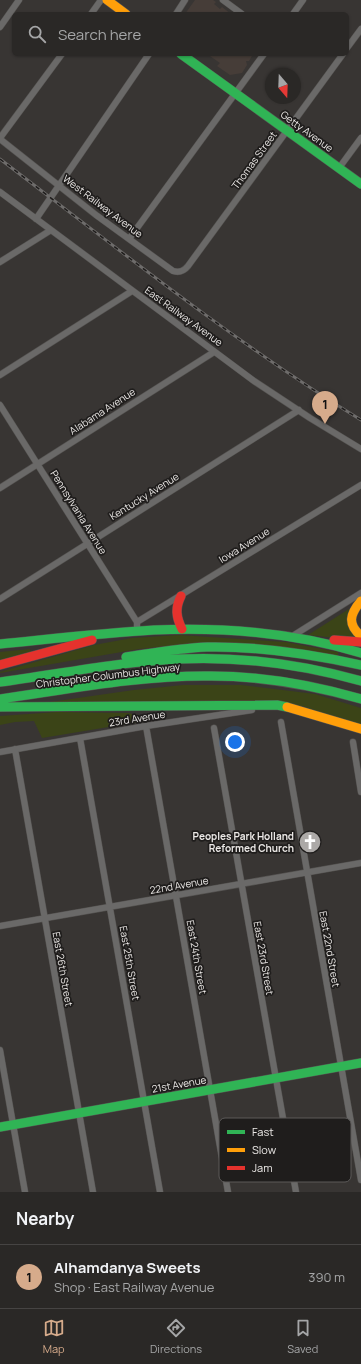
<!DOCTYPE html>
<meta charset="utf-8">
<style>
body{margin:0;font-family:Manrope,sans-serif;background:#32302e;color:#f1f3f6}
.compass{position:absolute;left:265px;top:68px;width:36px;height:36px;border-radius:50%;background:#2a2826;box-shadow:0 1px 3px #0004;rotate:161deg}
.you{position:absolute;left:235px;top:742px;width:14px;height:14px;margin:-10px;border:3px solid #fff;border-radius:50%;background:#1a73e8;box-shadow:0 0 0 6px #1a73e833}
.badge{display:grid;place-items:center;width:26px;height:26px;border-radius:50%;background:#d6ab8b;color:#111;font-size:13px;font-weight:700}
.pin{position:absolute;translate:-50% -33px;filter:drop-shadow(0 1px 2px #0008)}
.pin::after{content:'';position:absolute;top:21px;width:14px;height:12px;background:inherit;clip-path:polygon(0 0,100% 0,50% 100%)}
.list{margin:0;padding:0;list-style:none}
h2{display:flex;justify-content:space-between;align-items:center;height:52px;margin:0;padding:0 16px;font-size:17px}
h2 small{font-size:13px;font-weight:400;color:#a5a6a7}
.list li{display:grid;grid-template-columns:26px 1fr auto;gap:12px;align-items:center;box-sizing:border-box;height:64px;padding:0 16px;border-top:1px solid #464443}
.list b{display:block;font-size:15px;white-space:nowrap}
.list p{margin:0;font-size:13px;white-space:nowrap;color:#a5a6a7}
.list em{font-size:13px;font-style:normal;color:#a5a6a7}
.icon{flex:none;width:22px;height:22px;fill:none;stroke:currentColor;stroke-width:2;stroke-linecap:round;stroke-linejoin:round}
.map{position:relative;flex:none;width:361px;height:1192px;overflow:hidden}
.search{position:absolute;background:#2a2826;box-shadow:0 1px 3px #0004;left:12px;right:12px;top:12px;height:44px;display:flex;align-items:center;gap:10px;box-sizing:border-box;padding:0 14px;border-radius:6px;color:#a5a6a7;font-size:15px}
.sheet{height:116px;background:#2a2826}
nav{display:flex;justify-content:space-around;align-items:center;box-sizing:border-box;height:56px;border-top:1px solid #464443;background:#2a2826;font-size:11px;color:#a5a6a7}
nav a{display:grid;justify-items:center;gap:2px}
nav .on{color:#d6ab8b}
.map>svg:first-child{display:block}
</style>
<div class="map">
<svg width="361" height="1192" viewBox="0 0 361 1192">
<rect width="100%" height="100%" fill="#383533"/>
<path fill="#463d38" d="M195,0H213L216,2L214,4L220,9L222,7L231,14H185Z
M207,54H253L249,61H246L247,65L242,73L230,75L217,66L220,63Z"/>
<path fill="#3b4417" d="M349,609L355,640L308,635Z
M179,635L285,642L338,652V657L167,646L139,649L0,673V672L94,645L132,638Z
M30,649L32,654L0,663V652Z
M183,685H241L315,694L361,708V726L302,706L43,703L134,690Z
M57,712L128,713L157,719L42,738L34,721L15,722L0,725V716Z"/>
<g fill="none" stroke-linecap="round" stroke-linejoin="round">
<g stroke="#545250" stroke-width="7">
<path id="street" d="M223,0L242,14
M91,14L101,0
M176,14L185,0
M293,14L303,0
M0,27L19,0
M347,48L361,29
M0,138L62,54
M0,139L96,215L173,271C180,273 184,271 188,266L343,54
M339,168L361,138
M0,192L254,381L310,418L361,449
M36,219L149,54
M129,239L264,54
M0,262L51,230
M0,375L132,291
M0,405L137,622V631
M0,488L214,352
M0,599L299,410
M137,622L361,485
M291,637L361,593
M281,722L361,1180
M146,726L228,1192
M214,728L296,1192
M80,738L160,1192
M353,742L361,792
M15,749L93,1192
M0,752L146,726L252,710
M0,926L361,863
M0,1050L25,1192"/>
</g>
<g stroke="#545250" stroke-width="10">
<path id="fast" d="M181,54L361,184
M0,644C51,639 102,633 154,630C223,627 295,633 361,653
M126,657C153,653 180,648 207,647C259,646 311,654 361,665
M0,682C59,674 118,662 178,659C240,656 301,664 361,681
M0,699C70,689 141,675 211,676C262,676 312,685 361,699
M0,707L277,705L287,707
M0,1127L361,1063"/>
</g>
<g stroke="#545250" stroke-width="10">
<path id="slow" d="M107,0L126,14
M361,601C350,614 347,624 361,636
M287,707L361,729"/>
</g>
<g stroke="#545250" stroke-width="10">
<path id="jam" d="M181,596C175,608 176,617 182,629
M334,640L361,642
M0,665L92,640"/>
</g>
<use href="#street" stroke="#6a6968" stroke-width="6"/>
<use href="#fast" stroke="#30b455" stroke-width="9"/>
<use href="#slow" stroke="#ff9f0a" stroke-width="9"/>
<use href="#jam" stroke="#e5322d" stroke-width="9"/>
<g stroke="#6e6c6b" stroke-width="3">
<path id="rail" d="M0,159C118,249 234,342 361,420"/>
</g>
<use href="#rail" stroke="#1f1d1c" stroke-width="1.5" stroke-dasharray="4.5" stroke-linecap="butt"/>
</g>
<defs>
<g id="church-disc" transform="scale(1.15)"><circle r="9.5" fill="#aca9a7" stroke="#1f1d1c"/><path d="M-1.2-6h2.4v3.5h3.3v2.4h-3.3V6h-2.4V-.1h-3.3v-2.4h3.3Z" fill="#fff"/></g>
</defs>
<g fill-rule="evenodd">
<use href="#church-disc" x="310" y="842"/>
</g>
<g text-anchor="middle" stroke-width="3.5" stroke-linejoin="round" paint-order="stroke">
<g font-size="10" fill="#ebe8e6" stroke="#1f1d1c">
<text transform="translate(307 131) rotate(36)" y="4">Getty Avenue</text>
<text transform="translate(254 160) rotate(-54)" y="4">Thomas Street</text>
<text transform="translate(103 206) rotate(37)" y="4">West Railway Avenue</text>
<text transform="translate(184 316) rotate(36)" y="4">East Railway Avenue</text>
<text transform="translate(102 411) rotate(-33)" y="4">Alabama Avenue</text>
<text transform="translate(144 496) rotate(-32)" y="4">Kentucky Avenue</text>
<text transform="translate(79 512) rotate(58)" y="4">Pennsylvania Avenue</text>
<text transform="translate(244 545) rotate(-32)" y="4">Iowa Avenue</text>
<text transform="translate(108 675) rotate(-7)" y="4">Christopher Columbus Highway</text>
<text transform="translate(137 718) rotate(-9)" y="4">23rd Avenue</text>
<text transform="translate(179 885) rotate(-10)" y="4">22nd Avenue</text>
<text transform="translate(330 949) rotate(80)" y="4">East 22nd Street</text>
<text transform="translate(197 957) rotate(80)" y="4">East 24th Street</text>
<text transform="translate(264 958) rotate(80)" y="4">East 23rd Street</text>
<text transform="translate(130 963) rotate(80)" y="4">East 25th Street</text>
<text transform="translate(63 969) rotate(80)" y="4">East 26th Street</text>
<text transform="translate(179 1084) rotate(-10)" y="4">21st Avenue</text>
</g>
<g font-size="10" font-weight="bold" fill="#ebe8e6" stroke="#1f1d1c" text-anchor="end">
<text x="294" y="840">Peoples Park Holland<tspan x="294" dy="12">Reformed Church</tspan></text>
</g>
</g>
<rect x="219" y="1118" width="132" height="64" rx="6" fill="#1f1d1c" stroke="#5c5a59" stroke-width="1"/>
<rect x="227" y="1130" width="18" height="4" fill="#30b455"/>
<rect x="227" y="1148" width="18" height="4" fill="#ff9f0a"/>
<rect x="227" y="1166" width="18" height="4" fill="#e5322d"/>
<g font-size="11" fill="#ebe8e6">
<text x="252" y="1136">Fast</text>
<text x="252" y="1154">Slow</text>
<text x="252" y="1172">Jam</text>
</g>
</svg>
<svg class="compass" viewBox="-18 -18 36 36"><path d="M0-13l5 13h-10z" fill="#e53935"/><path d="M0 13l5-13h-10z" fill="#a5a6a7"/></svg>
<div class="you"></div>
<div class="pin badge" style="left:325px;top:424px">1</div>
<div class="search"><svg class="icon" aria-label="search" viewBox="0 0 24 24"><circle cx="10" cy="10" r="6"/><path d="M15 15l6 6"/></svg>Search here</div>
</div>
<section class="sheet">
<h2>Nearby<small></small></h2>
<ul class="list">
<li><span class="badge">1</span><div><b>Alhamdanya Sweets</b><p>Shop · East Railway Avenue</p></div><em>390 m</em></li>
</ul>
</section>
<nav>
<a class="on"><svg class="icon" aria-label="map" viewBox="0 0 24 24"><path d="M3 6l6-2 6 2 6-2v14l-6 2-6-2-6 2zM9 4v14M15 6v14"/></svg>Map</a>
<a><svg class="icon" aria-label="directions" viewBox="0 0 24 24"><path d="M12 3l9 9-9 9-9-9zM9 14v-3h6M13 9l2 2-2 2"/></svg>Directions</a>
<a><svg class="icon" aria-label="saved" viewBox="0 0 24 24"><path d="M7 4h10v16l-5-4-5 4z"/></svg>Saved</a>
</nav>
